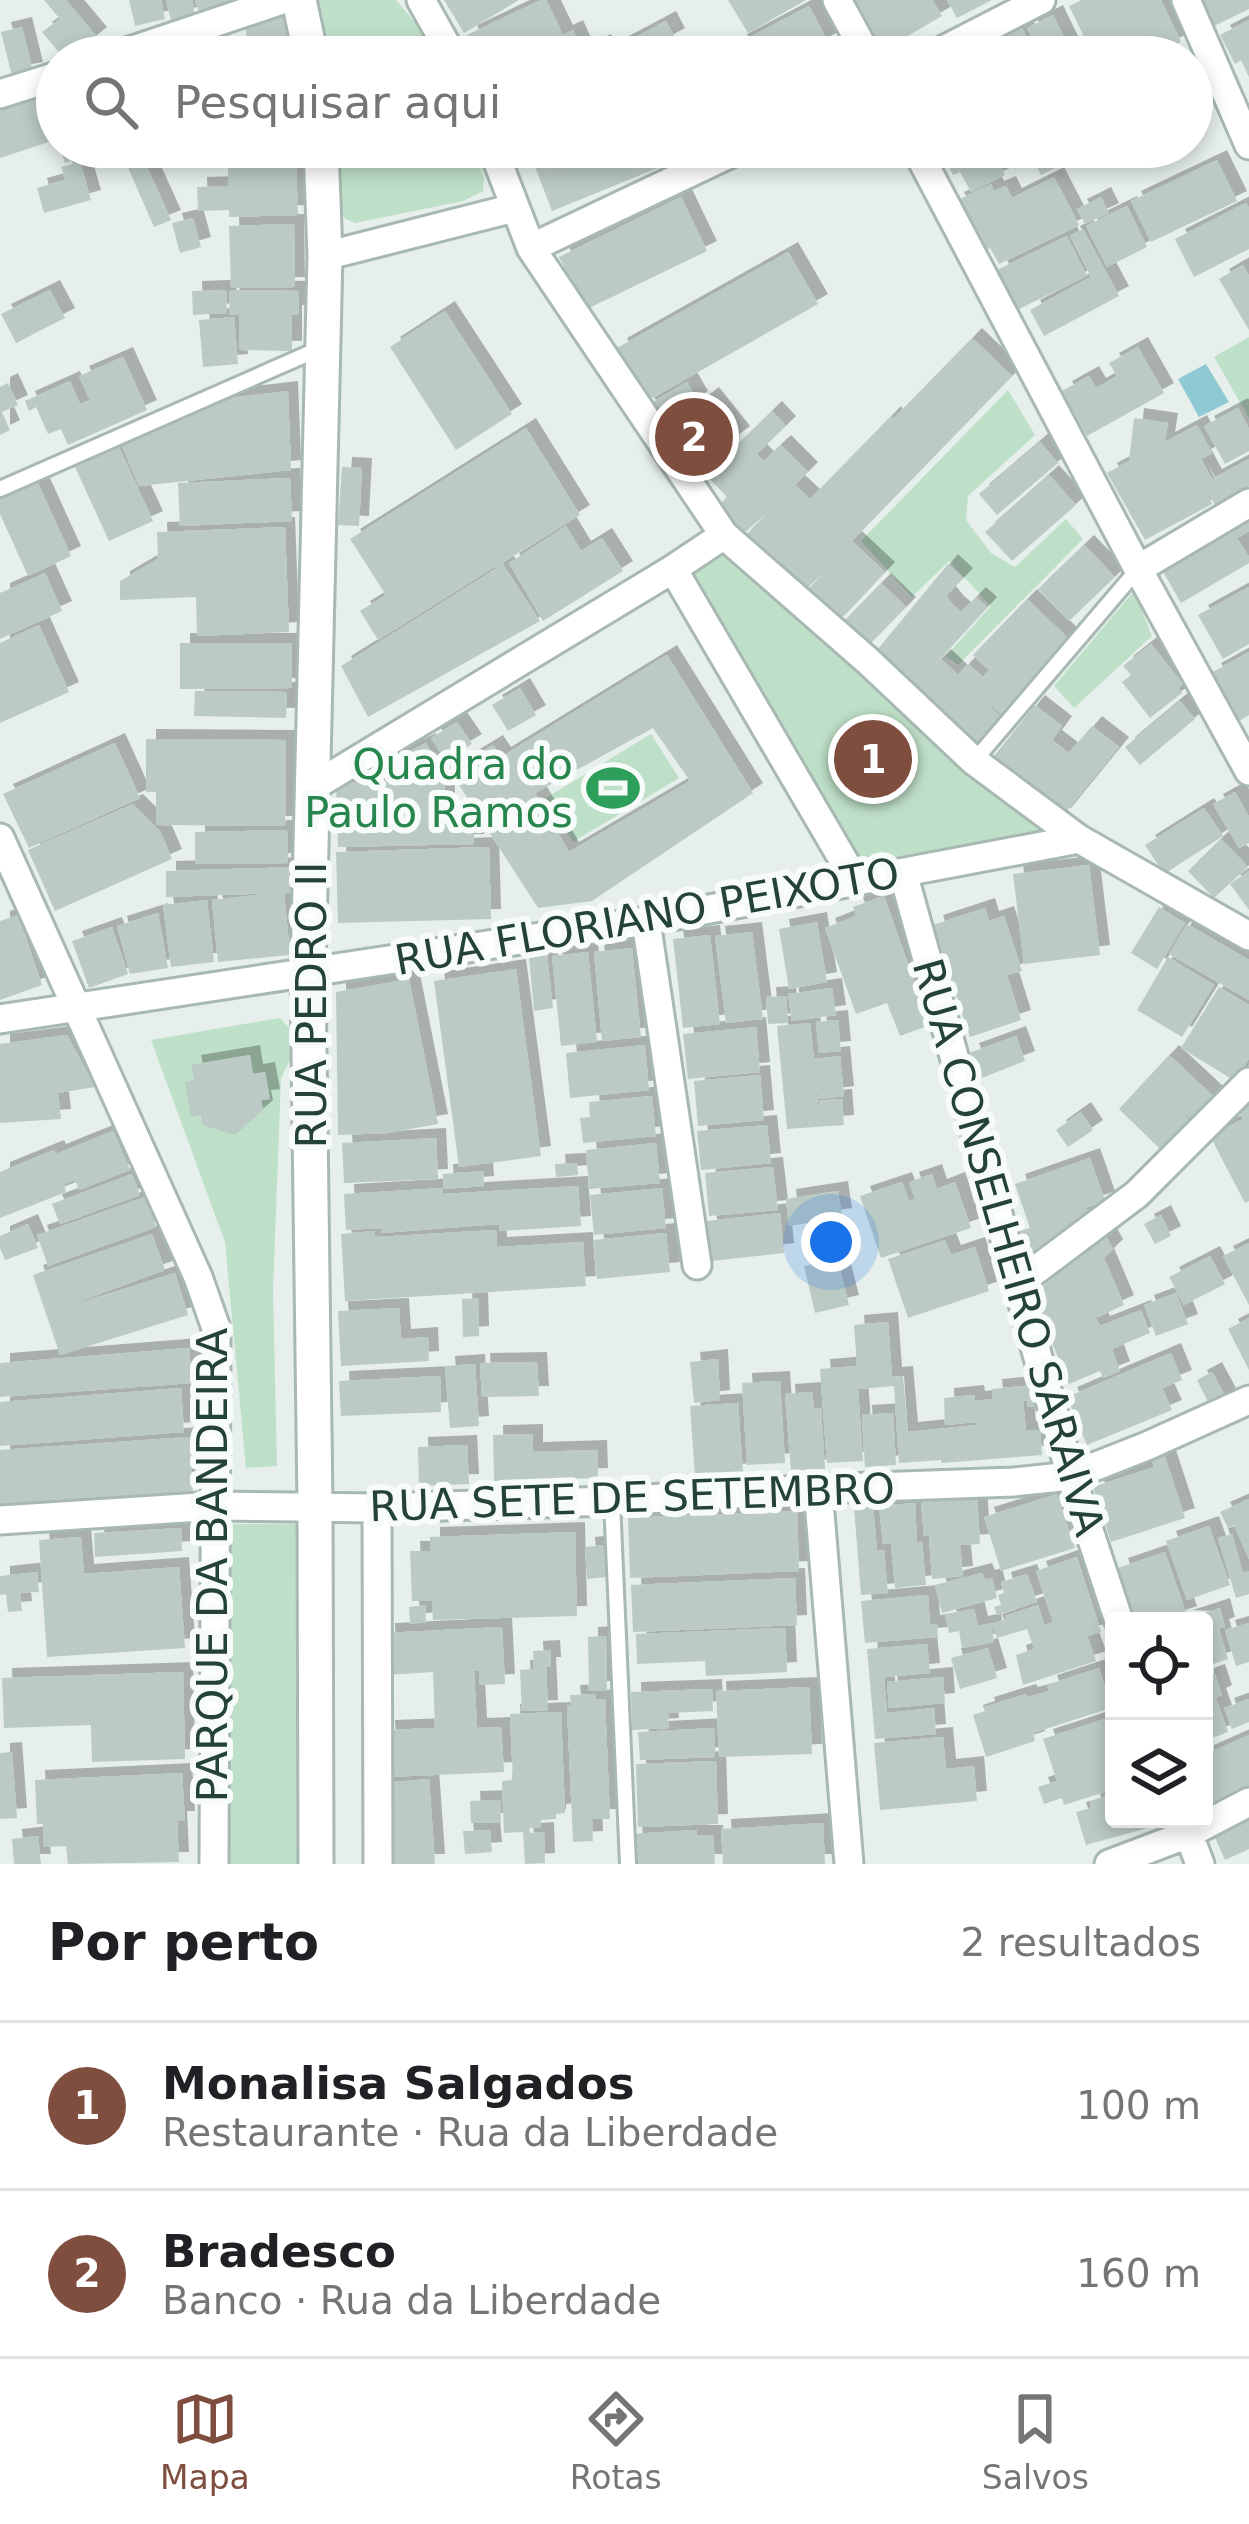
<!DOCTYPE html>
<html lang="pt">
<meta charset="utf-8">
<style>
body{margin:0;font-family:"DejaVu Sans",sans-serif;background:#f6f6f6;color:#202124}
.controls{position:absolute;right:36px;bottom:36px;display:grid;overflow:hidden;border-radius:12px;box-shadow:0 6px 18px #0003}
.controls button{width:108px;height:108px;display:grid;place-items:center;padding:0;border:0;border-bottom:3px solid #e0e0e0;background:#fff;color:#202124;font:60px sans-serif}
.you{position:absolute;left:831px;top:1242px;width:42px;height:42px;margin:-30px;border:9px solid #fff;border-radius:50%;background:#1a73e8;box-shadow:0 0 0 18px #1a73e833}
.badge{display:grid;place-items:center;width:78px;height:78px;border-radius:50%;background:#7f4e3f;color:#fff;font-size:39px;font-weight:700}
.pin{position:absolute;translate:-50% -50%;border:6px solid #fff;box-shadow:0 3px 12px #0006}
.list{margin:0;padding:0;list-style:none}
h2{display:flex;justify-content:space-between;align-items:center;height:156px;margin:0;padding:0 48px;font-size:51px}
h2 small{font-size:39px;font-weight:400;color:#757577}
.list li{display:grid;grid-template-columns:78px 1fr auto;gap:36px;align-items:center;box-sizing:border-box;height:168px;padding:0 48px;border-top:3px solid #e0e0e0}
.list b{display:block;font-size:45px;white-space:nowrap}
.list p{margin:0;font-size:39px;white-space:nowrap;color:#757577}
.list em{font-size:39px;font-style:normal;color:#757577}
.icon{flex:none;width:66px;height:66px;fill:none;stroke:currentColor;stroke-width:2;stroke-linecap:round;stroke-linejoin:round}
.map{position:relative;flex:none;width:1249px;height:1864px;overflow:hidden}
.search{position:absolute;background:#fff;box-shadow:0 6px 18px #0003;left:36px;right:36px;top:36px;height:132px;display:flex;align-items:center;gap:30px;box-sizing:border-box;padding:0 42px;border-radius:66px;color:#757577;font-size:45px}
.sheet{height:492px;background:#fff}
nav{display:flex;justify-content:space-around;align-items:center;box-sizing:border-box;height:168px;border-top:3px solid #e0e0e0;background:#fff;font-size:33px;color:#757577}
nav a{display:grid;justify-items:center;gap:6px}
nav .on{color:#7f4e3f}
.map>svg:first-child{display:block}
</style>
<div class="map">
<svg width="1249" height="1864" viewBox="0 0 1249 1864">
<defs>
<filter id="shadow"><feDropShadow dx="10" dy="-10" stdDeviation="0" flood-color="#0004"/></filter>
</defs>
<rect width="100%" height="100%" fill="#e6efeb"/>
<path fill="#bfe0c8" d="M317,0H396L428,38L436,57H330Z
M336,147H473L484,179L483,191L463,201L355,223L346,219L336,210Z
M1249,337V418L1214,357Z
M1008,390L1035,435L968,496L966,520L991,553L1015,567L1066,519L1083,539L958,665L946,656L991,606L949,561L912,597L861,541Z
M724,543L1058,837L860,871L680,570Z
M1134,591L1152,636L1074,708L1054,686Z
M651,734L679,778L573,842L546,798Z
M280,1018L300,1040L281,1078L273,1290L277,1466L246,1468L225,1242L151,1040Z
M226,1524H299L298,1864H225Z"/>
<path fill="#8ec9d4" d="M1206,364L1229,402L1199,417L1178,379Z"/>
<path fill="#bbcac4" fill-rule="evenodd" filter="url(#shadow)" d="M44,0H66L97,37L72,57H63L42,32L60,19Z
M129,0H161L165,19L135,26Z
M166,0H192L195,15L171,21Z
M195,0H240V2L199,12Z
M444,0H519L464,33Z
M541,0H546L563,35L573,30L582,50L567,57H477L467,35Z
M728,0H806L748,33Z
M850,0H932L942,16L880,52Z
M947,0H992L957,18Z
M1082,0H1161L1181,42L1150,57H1094L1069,6Z
M1199,0H1249V9L1212,27Z
M809,6L828,42L800,57H744L737,44Z
M286,13L288,31L294,30L296,57H248L245,17Z
M1053,15L1071,52L1061,57H1042L1027,28Z
M1249,20V77L1241,60L1235,64L1220,35Z
M666,21L675,38L640,57H622L617,47Z
M1021,26L1037,57H977L973,49Z
M22,27L33,72L12,76L1,32Z
M838,40L847,57H805Z
M601,44L607,57H573Z
M57,84V138L39,90Z
M35,93L52,141L0,158V105Z
M60,147H110V148L65,163Z
M119,147H138L171,220L154,227Z
M232,147H296L297,163L232,164Z
M398,147H453L407,168Z
M520,147H579L583,157L545,175L614,147H669L675,161L552,211L529,151L523,154Z
M939,147H1011L995,155L1005,175L971,192L960,172L953,175Z
M1019,147H1024L1031,162L1015,169L1007,153Z
M1061,151L1067,162L1041,175L1035,163Z
M1217,160L1237,201L1151,242L1131,201Z
M80,162L91,200L44,213L37,188L65,180L61,167Z
M296,166L298,215L229,217V210L198,211L197,187L228,186V168Z
M1054,177L1079,225L999,264L990,248L979,253L954,202L991,184L994,191L1006,186L1012,198Z
M681,197L707,251L585,310L559,257Z
M1101,197L1109,213L1085,224L1077,209Z
M1246,203L1249,208V249L1194,277L1175,239Z
M1127,206L1147,247L1107,267L1086,226Z
M193,218L201,247L180,253L172,223Z
M294,224L295,287L231,288L229,226Z
M1083,229L1119,296L1044,336L1030,310L1091,277L1070,236Z
M1067,236L1087,276L1017,310L997,270Z
M788,252L818,304L647,401L617,348Z
M1243,265L1249,276V330L1219,279Z
M50,290L65,318L16,343L1,314Z
M218,290H226L227,313L193,315L192,291Z
M230,290L299,291V315H292V351L239,350V315H229Z
M445,311L512,414L456,450L390,347Z
M234,317L238,364L203,367L199,320Z
M972,338L1012,376L852,541L885,572L835,625L803,595L822,574L802,593L743,538L765,515L742,535L716,508L727,497L706,475L772,411L786,426L757,454L764,461L781,445L808,472L795,485L810,499L891,416L893,419Z
M1138,347L1164,393L1087,436L1062,391L1089,376L1096,388L1117,376L1109,363Z
M123,357L147,410L68,445L61,429L48,434L36,407L29,411L25,401L70,381L80,404L90,400L79,376Z
M687,382L698,401L656,426L644,407Z
M8,383L18,405L2,412L10,430L0,435V387Z
M288,391L291,470L139,486L122,446L227,398Z
M709,397L740,436L690,474L659,435Z
M1238,408L1249,429V451L1225,464L1204,426Z
M1134,418L1168,423L1165,442L1197,425L1212,453L1201,459L1212,479L1249,459V486L1215,505L1198,474L1212,504L1145,540L1107,473L1129,461Z
M526,428L580,515L502,563L540,621L368,717L341,666L497,568L496,566L378,640L360,611L386,595L350,539Z
M1040,442L1058,463L997,515L979,494Z
M119,447L153,521L109,541L75,467Z
M342,467L362,468L359,526L338,525Z
M1049,475L1076,505L1012,561L985,532Z
M35,477L71,556L28,576L0,514V493Z
M290,478L292,521L180,526L178,483Z
M1249,520V531L1237,538L1249,557V563L1181,603L1162,570Z
M566,526L581,551L602,538L623,571L543,621L509,563Z
M285,527L289,632L197,636L196,597L120,600V581L158,559L157,532Z
M1084,545L1115,577L1069,621L1038,589Z
M948,564L963,578L946,596L954,606L961,612L976,597L987,607L921,679L941,659L958,675L968,664L983,677L989,670L973,655L1027,599L1072,642L1002,715L965,682L1003,719L972,751L868,661Z
M45,573L62,611L0,639V593Z
M881,583L906,607L865,649L840,625Z
M1249,587V644L1223,659L1198,615Z
M39,625L69,692L0,723V643Z
M180,643H292V688L180,689Z
M1151,644L1183,684L1178,688L1182,693L1150,718L1122,682L1131,675L1123,666Z
M1249,652V715L1239,721L1211,673Z
M667,655L753,793L592,901L538,908L450,771L493,745L501,757ZM653,728L690,781L569,852L535,793Z
M520,688L536,715L508,731L492,705Z
M195,691L287,692L286,718L194,716Z
M1180,701L1195,719L1140,765L1125,747Z
M1035,705L1062,726L1052,740L1069,753L1092,726L1119,747L1061,818L990,761Z
M457,722L472,744L445,760L431,738Z
M869,737L902,774L880,785L858,768V749Z
M146,739L286,740L285,826L156,825V792H146Z
M115,743L140,798L29,848L3,794Z
M426,743L444,780L446,824H474V844L338,847L336,783L401,782L392,760Z
M1235,792L1249,817V843L1239,848L1213,804Z
M133,804L160,831L172,859L55,911L28,850Z
M1204,808L1223,836L1164,874L1145,845Z
M287,830L288,863L195,864V832Z
M1221,839L1248,867L1214,898L1188,871Z
M489,847L491,919L338,923L336,852Z
M1089,865L1100,955L1024,964L1013,874Z
M299,867L300,892L284,893L290,955L218,962L212,900L275,893L166,897V871Z
M1249,871V910L1230,884Z
M884,896L930,1025L900,1036L887,1003L856,1014L825,928L856,916L853,907Z
M207,900L214,962L171,967L163,905Z
M1159,907L1185,923L1157,969L1131,953Z
M985,908L989,921L1004,916L1022,971L1007,975L1021,1020L970,1037L933,925Z
M158,913L168,968L130,974L117,926Z
M18,915L42,985L0,1000V921Z
M817,922L827,982L789,989L779,929Z
M1187,924L1249,960V1000L1169,954Z
M112,927L128,974L89,988L72,941Z
M752,932L763,1019L726,1023L715,936Z
M710,935L720,1024L683,1028L673,939Z
M632,948L641,1037L602,1041L594,952Z
M588,952L597,1042L561,1046L552,956Z
M547,955L553,1008L534,1011L529,957Z
M1168,957L1214,985L1182,1037L1137,1010Z
M516,969L541,1156L459,1167L434,981Z
M409,979L438,1124L388,1133L338,1135L336,992Z
M1219,987L1249,1005V1058L1235,1081L1181,1048Z
M832,988L836,1015L792,1021L788,994Z
M786,996L788,1023L768,1024L766,997Z
M838,1020L841,1051L819,1053L816,1022Z
M810,1023L814,1059L840,1056L844,1096L819,1099L816,1086L819,1114V1101L842,1099L844,1125L787,1129L777,1026Z
M756,1027L760,1072L688,1079L683,1034Z
M67,1035L95,1087L58,1093L61,1119L0,1123V1044Z
M1016,1036L1025,1061L979,1079L969,1053Z
M645,1045L649,1090L570,1098L566,1053Z
M250,1055L253,1074L265,1072L270,1099L261,1100L263,1110L235,1135L202,1125L201,1115L191,1117L185,1082L194,1080L191,1065Z
M1169,1055L1213,1096L1192,1119L1177,1107L1191,1121L1162,1151L1119,1109Z
M760,1075L764,1120L698,1126L694,1081Z
M652,1096L656,1136L583,1143L580,1118L590,1117L589,1102Z
M1249,1101V1201L1245,1203L1210,1136L1243,1119L1237,1107Z
M1081,1112L1093,1130L1068,1147L1056,1130Z
M767,1125L771,1163L701,1170L697,1131Z
M113,1131L130,1170L79,1190L75,1180L64,1184L66,1192L0,1218V1172L54,1150L56,1154Z
M436,1138L438,1179L344,1183L342,1143Z
M656,1143L660,1183L589,1189L586,1150Z
M1090,1158L1105,1201L1071,1213L1088,1209L1091,1218L1070,1238L1027,1259L1019,1231L1030,1228L1015,1184Z
M577,1163L578,1175L556,1177L555,1164Z
M773,1167L778,1210L709,1216L705,1173Z
M483,1171L484,1186L444,1189L443,1174Z
M132,1174L140,1195L60,1224L52,1204Z
M932,1174L937,1189L955,1182L971,1228L881,1258L860,1196L902,1182L909,1201L915,1199L909,1182Z
M578,1186L581,1226L499,1231V1224L381,1233V1228L346,1230L344,1194L443,1188V1194Z
M662,1188L666,1228L594,1235L590,1195Z
M838,1191L842,1218L789,1226L786,1199Z
M145,1197L156,1227L48,1266L37,1235Z
M780,1213L784,1253L711,1261L706,1221Z
M1161,1215L1171,1236L1155,1244L1144,1224Z
M28,1224L38,1248L5,1260L0,1248V1236Z
M496,1230L497,1247L583,1242L586,1286L345,1301L341,1234L375,1231V1237Z
M666,1233L670,1272L597,1279L593,1240Z
M1104,1233L1113,1249L1104,1258L1124,1305L1081,1325L1097,1319L1100,1326L1141,1310L1150,1333L1112,1349L1120,1371L1103,1378L1100,1371L1069,1384L1050,1338L1053,1337L1030,1299Z
M152,1234L165,1270L56,1310L175,1273L188,1315L60,1355L33,1275Z
M945,1240L951,1255L975,1247L989,1291L908,1318L888,1259Z
M1249,1243V1305L1223,1256Z
M1210,1256L1225,1284L1184,1305L1169,1277Z
M837,1258L849,1305L815,1313L804,1266Z
M1176,1293L1188,1324L1156,1336L1144,1305Z
M478,1298L479,1336L463,1337L462,1299Z
M399,1308L401,1339L428,1337L429,1361L341,1366L338,1311Z
M1249,1318V1370L1228,1329Z
M888,1322L892,1377L903,1376L908,1432L977,1425L976,1422L945,1425L944,1398L974,1395L975,1401L993,1399L992,1389L1035,1385L1037,1406L1027,1407V1401H1023L1026,1431L1040,1430L1042,1455L941,1463V1460L899,1463L894,1386L858,1389L863,1461L827,1463L820,1369L857,1366L854,1325Z
M189,1348L192,1383L0,1397V1363Z
M1171,1353L1182,1380L1162,1388L1172,1410L1087,1445L1067,1397Z
M718,1359L720,1400L694,1403L690,1362Z
M537,1362L539,1396L482,1397L480,1363Z
M475,1364L479,1426L450,1428L445,1366Z
M1212,1372L1226,1398L1210,1406L1197,1380Z
M440,1376L441,1412L341,1416L339,1381Z
M780,1381L785,1463L747,1465L742,1383Z
M181,1388L184,1432L0,1446V1402Z
M812,1392L814,1409L821,1408L825,1469L791,1471L785,1394Z
M738,1403L743,1473L695,1477L690,1406Z
M893,1413L896,1465L865,1467L862,1415Z
M533,1434V1452L597,1450L598,1478L494,1481L493,1435Z
M189,1437L193,1495L0,1508V1450Z
M467,1445L469,1484L419,1486L418,1447Z
M1164,1454L1185,1518L1111,1542L1093,1487L1154,1467L1151,1458Z
M1057,1494L1075,1548L1001,1571L984,1517Z
M977,1497L980,1544L960,1545L963,1576L932,1579L929,1536H924L921,1502Z
M1249,1499V1559L1234,1525L1228,1528L1220,1512Z
M915,1503L917,1543L922,1542L926,1585L895,1588L891,1544H883L879,1506Z
M873,1506L877,1551L884,1550L888,1593L861,1595L854,1507Z
M797,1511L799,1571L630,1578L628,1518Z
M1209,1526L1230,1585L1187,1600L1166,1541Z
M181,1528L182,1551L95,1557L94,1533Z
M575,1532L577,1616L433,1620L432,1601H412L410,1551H430V1537Z
M1232,1534L1243,1573L1249,1571V1594L1236,1598L1218,1538Z
M81,1537L84,1574L179,1567L185,1648L47,1657L39,1540Z
M605,1545L607,1577L587,1579L585,1547Z
M1165,1552L1187,1616L1172,1621H1136L1118,1568Z
M1077,1557L1101,1632L1087,1636L1096,1661L1023,1685L1016,1655L1034,1649L1027,1629L997,1638L992,1624L1006,1619L1005,1616L1038,1605L1044,1625L1053,1622L1036,1571Z
M37,1572L39,1592L20,1593L22,1611L8,1612L6,1594L0,1595V1576Z
M982,1573L985,1580L992,1578L997,1598L942,1613L935,1585Z
M1027,1574L1037,1602L997,1615L994,1607L1001,1605L998,1595L1004,1593L1001,1582Z
M795,1578L797,1625L633,1632L631,1585Z
M928,1595L930,1625L937,1624L938,1637L865,1643L861,1601Z
M425,1605L426,1622L410,1624L409,1607Z
M1220,1608L1225,1627L1219,1629L1228,1659L1204,1667V1621L1183,1620Z
M974,1609L978,1626L991,1623L994,1642L962,1648L959,1631L949,1633L945,1614Z
M1249,1623V1662L1236,1666L1225,1630Z
M502,1627L505,1684L479,1685V1670L474,1671L477,1728L501,1727L504,1772L388,1777L385,1730L435,1728L433,1672L387,1675L385,1633Z
M785,1628L787,1672L706,1676L705,1661L637,1664L636,1634Z
M606,1636L607,1691H589L588,1637Z
M927,1644L930,1673L884,1677L887,1713L934,1708L936,1734L875,1739L867,1649Z
M988,1648L997,1678L960,1689L951,1658Z
M550,1650L551,1667H546L548,1710L522,1711L520,1670L534,1669L533,1651Z
M1099,1668L1105,1687L1114,1684V1707L1033,1733L1035,1741L986,1757L973,1715L985,1711L984,1707L1026,1694L1028,1697L1049,1691L1047,1685Z
M183,1672L185,1759L92,1762L91,1725L4,1728L2,1678Z
M1215,1674L1222,1695L1216,1698L1228,1732L1204,1741V1678Z
M943,1677L945,1703L889,1708L887,1682Z
M809,1687L812,1754L719,1757L716,1691Z
M712,1689L713,1711L668,1713L669,1728L632,1730L631,1692Z
M596,1694V1700L605,1699L610,1819H592L593,1841L573,1842L567,1706L571,1705L570,1695Z
M1249,1699V1722L1232,1729L1224,1708Z
M561,1712L565,1813L556,1814V1819L541,1820V1827L529,1828L530,1833L544,1832L545,1863L525,1864L523,1832L504,1833L502,1781L513,1780L510,1714Z
M1114,1716V1789L1064,1805L1062,1798L1044,1804L1038,1787L1057,1781L1043,1739Z
M715,1728V1757L640,1760L638,1732Z
M1249,1735V1786L1207,1805L1204,1799V1755Z
M943,1737L946,1769L974,1766L977,1801L880,1810L874,1743Z
M12,1752L17,1818L0,1819V1753Z
M716,1761L718,1824L638,1827L636,1764Z
M182,1773L185,1821H177L179,1862L68,1864L66,1846L44,1847L43,1824H37L35,1780Z
M429,1779L435,1864H388L382,1783Z
M1114,1794V1819H1160L1162,1824L1086,1845L1076,1812L1091,1808L1090,1801Z
M500,1800L501,1823H471L470,1801Z
M1249,1815V1849L1225,1860L1212,1831Z
M823,1823L825,1864H723L721,1829Z
M490,1830L492,1852L465,1854L463,1831Z
M697,1830V1835H713L715,1864H634L632,1834Z
M38,1836L41,1864H14L12,1839Z"/>
<g fill="none" stroke-linecap="round" stroke-linejoin="round">
<g stroke="#a8b8b2" stroke-width="20">
<path id="service" d="M0,489L321,348
M974,761L1138,569
M612,1501L628,1864"/>
</g>
<g stroke="#a8b8b2" stroke-width="33">
<path id="minor" d="M421,0L453,57
M837,0L868,57
M1186,0L1249,145
M112,57L282,0
M930,57L1041,0
M0,94L57,76
M492,147L531,248L724,535L868,661L974,761L1079,839L1249,936
M915,147L1138,569L1249,771
M531,248L744,147
M325,256L514,208
M673,569L855,880
M1138,569L1249,503
M311,788L673,569L724,535
M0,838L198,1277L216,1328L214,1864
M903,873L1071,1476L1119,1621
M646,921L697,1265
M0,1019L646,921L1079,839
M1016,1285L1137,1194L1249,1082
M818,1489L849,1864
M377,1508L378,1864
M0,1520L216,1506L377,1508L612,1501L818,1489L1014,1482L1071,1476L1147,1446L1249,1400
M1183,1819L1200,1864
M1109,1864L1188,1834L1249,1802"/>
</g>
<g stroke="#a8b8b2" stroke-width="39">
<path id="tertiary" d="M299,0L311,57
M316,1864L315,1506L308,972L325,256L321,147"/>
</g>
<use href="#service" stroke="#fff" stroke-width="14"/>
<use href="#minor" stroke="#fff" stroke-width="27"/>
<use href="#tertiary" stroke="#fff" stroke-width="33"/>
</g>
<defs>
<g id="stadium-bare" transform="scale(4.14)"><path d="M0-5a6.5 5 0 1 0 0 10a6.5 5 0 1 0 0-10ZM-3.5-1.8h7v3.6h-7Z" fill="#2e9e5b" stroke="#f7fbf9" stroke-width="2.5" paint-order="stroke"/></g>
</defs>
<g fill-rule="evenodd">
<use href="#stadium-bare" x="613" y="788"/>
</g>
<g text-anchor="middle" stroke-width="12" stroke-linejoin="round" paint-order="stroke">
<g font-size="42" fill="#27864d" stroke="#f7fbf9" text-anchor="end">
<text x="573" y="779">Quadra do<tspan x="573" dy="48">Paulo Ramos</tspan></text>
</g>
<g font-size="42" fill="#24423a" stroke="#f7fbf9">
<text transform="translate(647 916) rotate(-10)" y="15">RUA FLORIANO PEIXOTO</text>
<text transform="translate(311 1005) rotate(-90)" y="15">RUA PEDRO II</text>
<text transform="translate(1009 1247) rotate(74)" y="15">RUA CONSELHEIRO SARAIVA</text>
<text transform="translate(632 1497) rotate(-2)" y="15">RUA SETE DE SETEMBRO</text>
<text transform="translate(212 1565) rotate(-90)" y="15">PARQUE DA BANDEIRA</text>
</g>
</g>
</svg>
<div class="controls">
<button><svg class="icon" aria-label="locate" viewBox="0 0 24 24"><circle cx="12" cy="12" r="6"/><path d="M12 2v4M12 18v4M2 12h4M18 12h4"/></svg></button>
<button><svg class="icon" aria-label="layers" viewBox="0 0 24 24"><path d="M12 4l9 5-9 5-9-5zM3 14l9 5 9-5"/></svg></button>
</div>
<div class="you"></div>
<div class="pin badge" style="left:873px;top:759px">1</div>
<div class="pin badge" style="left:694px;top:437px">2</div>
<div class="search"><svg class="icon" aria-label="search" viewBox="0 0 24 24"><circle cx="10" cy="10" r="6"/><path d="M15 15l6 6"/></svg>Pesquisar aqui</div>
</div>
<section class="sheet">
<h2>Por perto<small>2 resultados</small></h2>
<ul class="list">
<li><span class="badge">1</span><div><b>Monalisa Salgados</b><p>Restaurante · Rua da Liberdade</p></div><em>100 m</em></li>
<li><span class="badge">2</span><div><b>Bradesco</b><p>Banco · Rua da Liberdade</p></div><em>160 m</em></li>
</ul>
</section>
<nav>
<a class="on"><svg class="icon" aria-label="map" viewBox="0 0 24 24"><path d="M3 6l6-2 6 2 6-2v14l-6 2-6-2-6 2zM9 4v14M15 6v14"/></svg>Mapa</a>
<a><svg class="icon" aria-label="directions" viewBox="0 0 24 24"><path d="M12 3l9 9-9 9-9-9zM9 14v-3h6M13 9l2 2-2 2"/></svg>Rotas</a>
<a><svg class="icon" aria-label="saved" viewBox="0 0 24 24"><path d="M7 4h10v16l-5-4-5 4z"/></svg>Salvos</a>
</nav>
